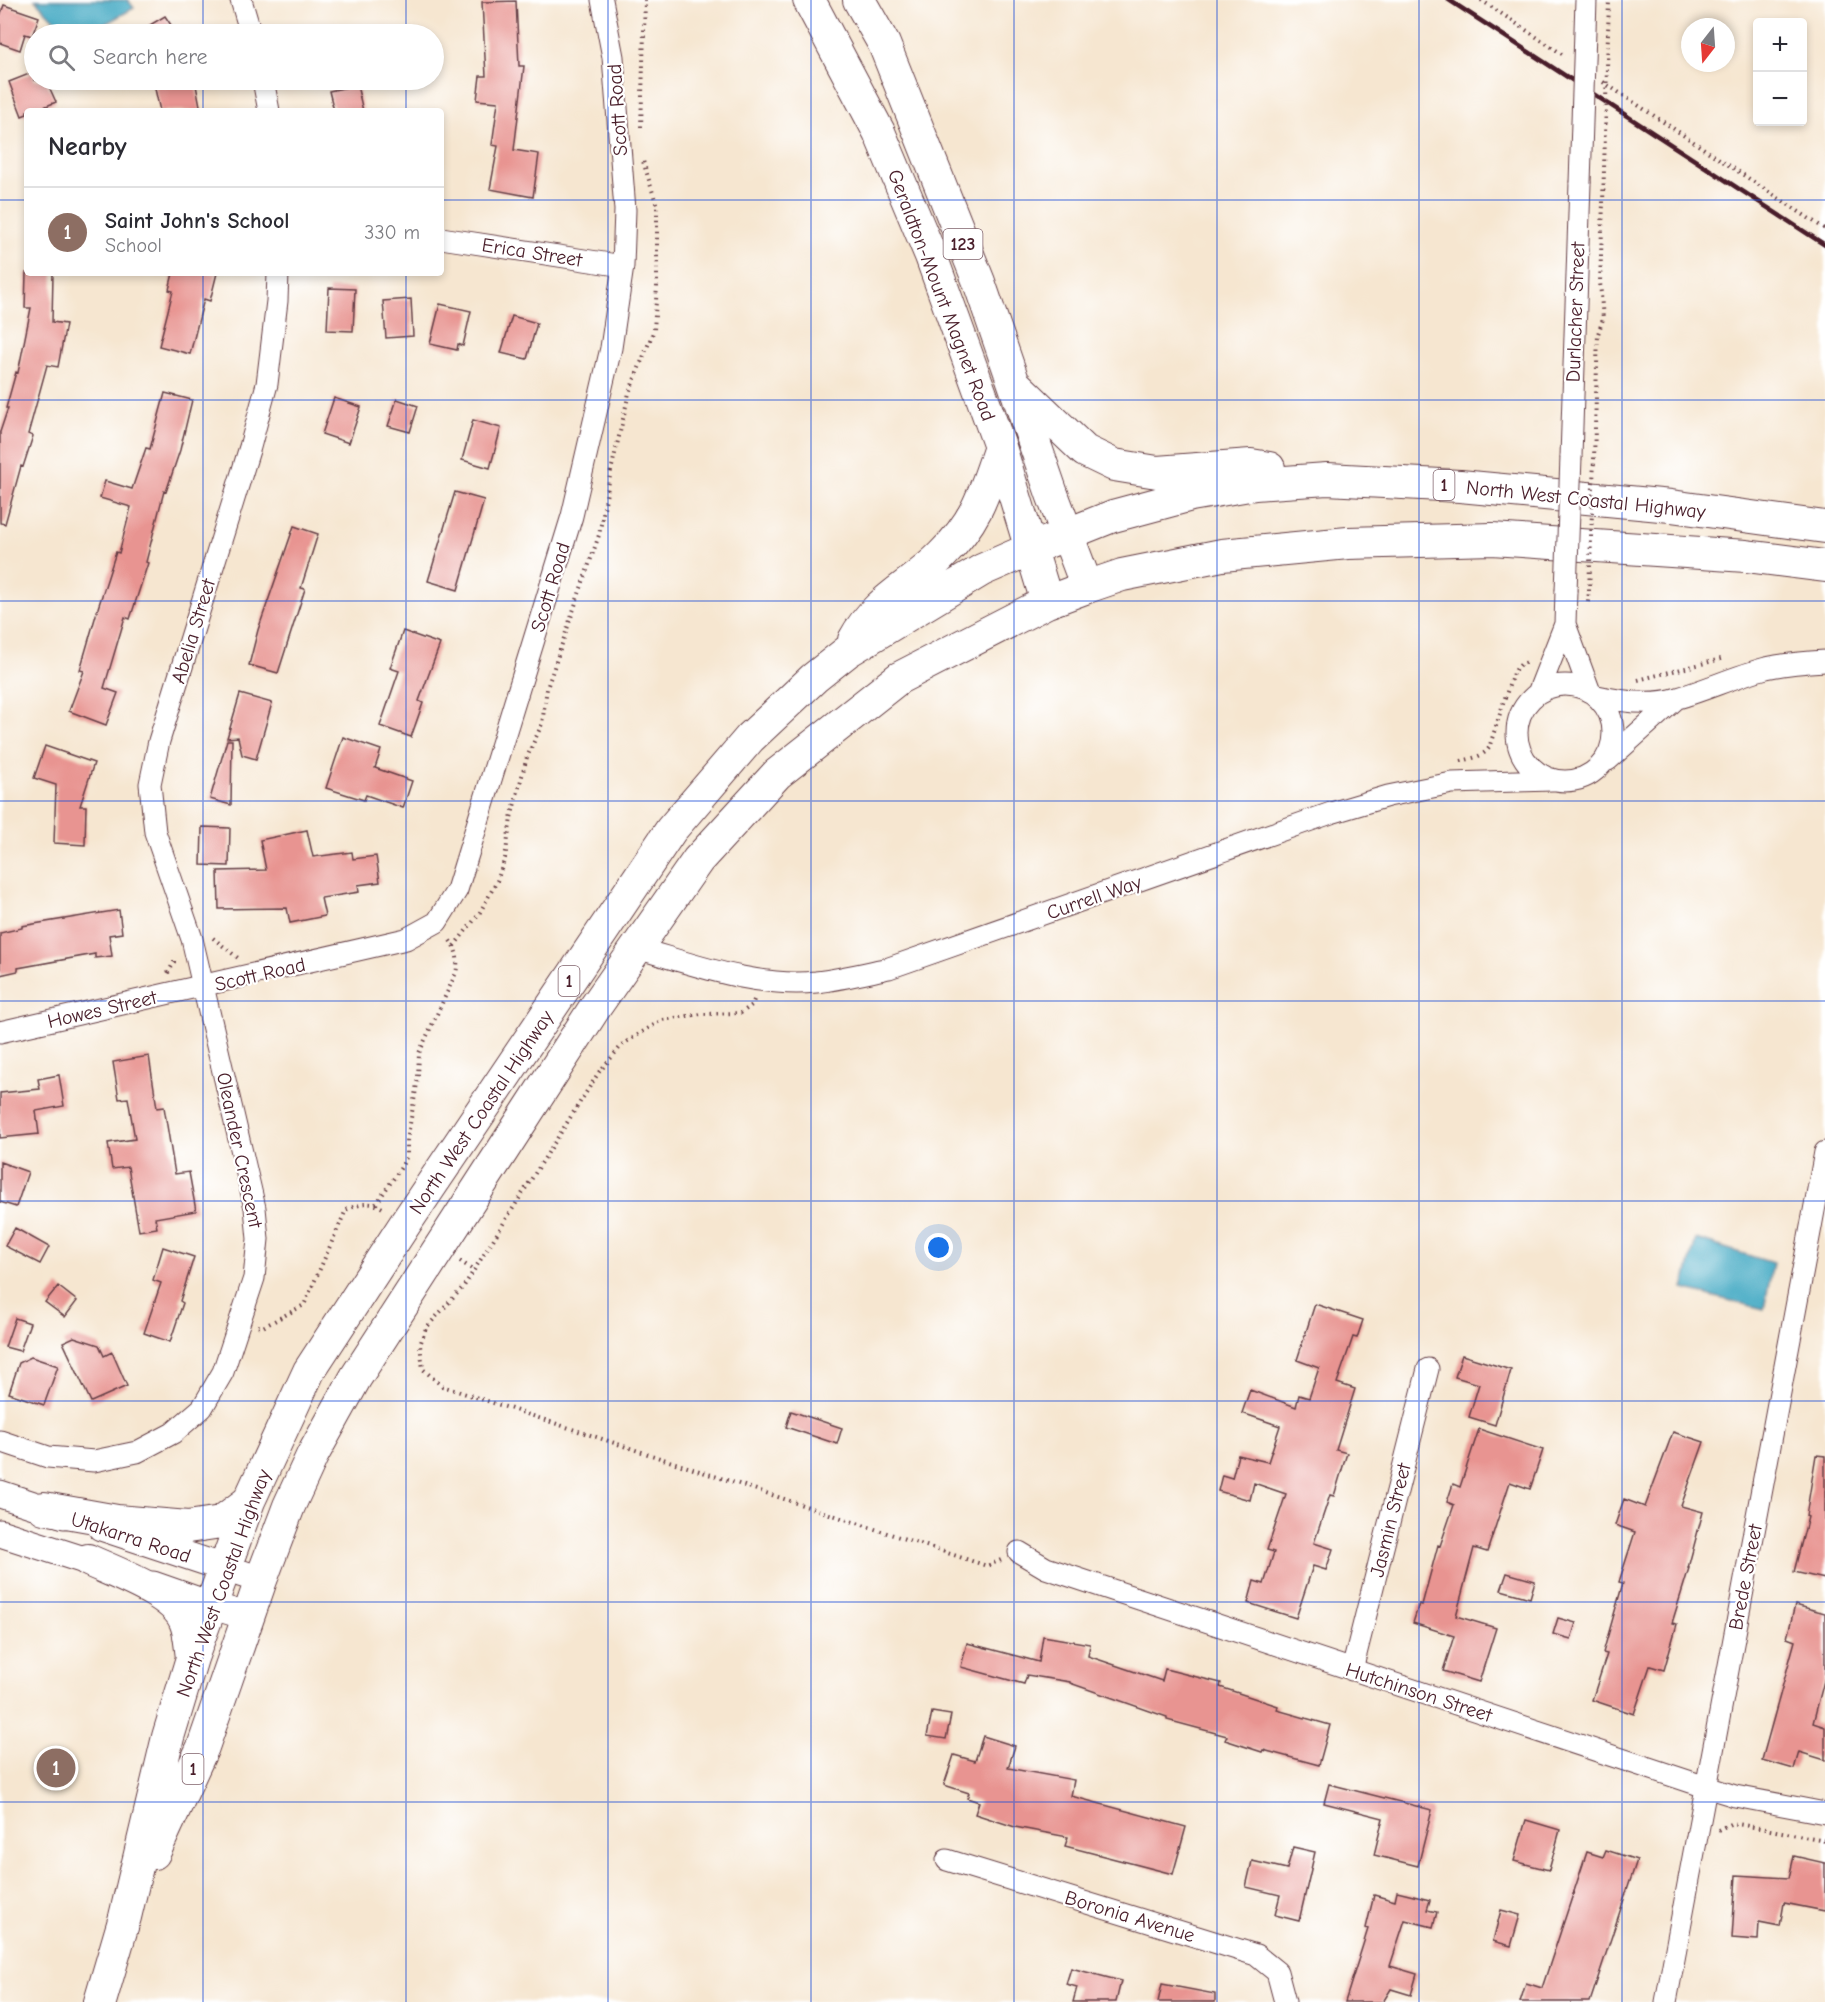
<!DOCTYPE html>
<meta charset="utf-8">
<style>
body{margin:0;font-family:"Comic Neue",sans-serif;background:#f7f7f7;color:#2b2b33}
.controls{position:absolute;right:18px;top:18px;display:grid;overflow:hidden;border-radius:6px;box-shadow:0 3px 9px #0003}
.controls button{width:54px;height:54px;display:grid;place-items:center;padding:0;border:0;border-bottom:2px solid #e1e1e2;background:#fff;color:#2b2b33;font:30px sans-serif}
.compass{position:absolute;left:1681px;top:18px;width:54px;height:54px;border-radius:50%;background:#fff;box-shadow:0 3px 9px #0003;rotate:197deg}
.you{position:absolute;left:939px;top:1248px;width:21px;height:21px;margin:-15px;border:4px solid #fff;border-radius:50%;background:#1a73e8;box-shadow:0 0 0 9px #1a73e833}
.badge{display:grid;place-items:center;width:39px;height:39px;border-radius:50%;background:#b5179e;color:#fff;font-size:20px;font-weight:700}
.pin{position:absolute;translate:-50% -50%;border:3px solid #fff;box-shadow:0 2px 6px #0006}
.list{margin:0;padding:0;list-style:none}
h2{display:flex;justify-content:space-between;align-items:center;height:78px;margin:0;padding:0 24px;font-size:26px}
h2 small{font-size:20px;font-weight:400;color:#7c7c81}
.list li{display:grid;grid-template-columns:39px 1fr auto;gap:18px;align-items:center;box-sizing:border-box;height:90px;padding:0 24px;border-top:2px solid #e1e1e2}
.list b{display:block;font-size:22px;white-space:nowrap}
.list p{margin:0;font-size:20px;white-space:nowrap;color:#7c7c81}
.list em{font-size:20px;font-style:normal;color:#7c7c81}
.icon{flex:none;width:33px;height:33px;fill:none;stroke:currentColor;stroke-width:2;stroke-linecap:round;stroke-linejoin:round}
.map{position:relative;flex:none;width:1825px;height:2002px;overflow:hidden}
.search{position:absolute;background:#fff;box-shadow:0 3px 9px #0003;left:24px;top:24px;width:420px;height:66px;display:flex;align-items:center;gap:15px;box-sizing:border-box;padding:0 21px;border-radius:33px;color:#7c7c81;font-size:22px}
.panel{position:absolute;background:#fff;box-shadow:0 3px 9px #0003;left:24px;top:108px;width:420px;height:168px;border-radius:6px}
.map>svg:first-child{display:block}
</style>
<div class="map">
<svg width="1825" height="2002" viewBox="0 0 1825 2002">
<rect width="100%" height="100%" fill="#fff"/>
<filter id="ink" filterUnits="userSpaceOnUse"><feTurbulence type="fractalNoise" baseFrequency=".0167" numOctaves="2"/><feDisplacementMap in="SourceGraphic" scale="12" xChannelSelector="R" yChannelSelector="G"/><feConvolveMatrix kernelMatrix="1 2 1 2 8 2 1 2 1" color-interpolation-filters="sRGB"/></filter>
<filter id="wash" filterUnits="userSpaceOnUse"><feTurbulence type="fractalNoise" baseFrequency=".008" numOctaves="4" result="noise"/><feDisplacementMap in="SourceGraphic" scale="24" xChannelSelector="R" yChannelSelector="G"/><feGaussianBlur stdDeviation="1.35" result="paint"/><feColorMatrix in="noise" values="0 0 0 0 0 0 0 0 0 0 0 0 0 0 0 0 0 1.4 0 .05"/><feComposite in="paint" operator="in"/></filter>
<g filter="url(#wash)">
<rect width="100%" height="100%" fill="#f6e6d0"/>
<path fill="#43a9c3" stroke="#466477" stroke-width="1.5" d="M35,0H128L134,8L87,34H68Z
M1696,1239L1773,1263L1764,1309L1683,1289Z"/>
<g id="blocks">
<path fill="#e89491" d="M516,1L519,66H524L514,150L539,154L533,197L490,189L498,146L492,145L498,102L477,100L480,76H486L482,2Z
M4,5L39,17L32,36L25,34L20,50L0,43V16Z
M165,16L177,34H135Z
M34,72V80H46L56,102L34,111H27V114L22,116L9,82Z
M153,80H195L201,111H160Z
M357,85L363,111H334L329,91Z
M26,273H53L52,322L66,324L58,367L47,365L28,434L33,436L23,467L21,466L5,524L0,523V432L8,408H6L16,372L18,373L31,308H25Z
M173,273H217L210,301L204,299L190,354L159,346L173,291L169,290Z
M329,288L355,289L353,331L327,330Z
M411,299L413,336L386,338L383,301Z
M440,304L471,311L463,346L458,344L457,350L430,344Z
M512,316L537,323L527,359L501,353Z
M165,393L192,400L180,450L166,492L164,491L146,562L148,563L130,619L125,617L104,688L118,693L106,725L69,711L84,671L80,670L98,608L116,552L119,553L131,507L100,498L105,481L132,489L146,448L150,449Z
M334,398L361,407L349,443L322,434Z
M397,399L418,406L410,432L388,426Z
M473,420L501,428L490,468L462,460Z
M455,492L484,500L458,590L428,581Z
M294,526L318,534L301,588L305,589L278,673L249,665L258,630Z
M403,631L440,644L419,701L423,703L411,737L380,726L399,671L390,668Z
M240,694L272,703L256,759L242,755L238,737L227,738Z
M343,737L381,750L375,768L412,781L403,808L366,795L364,800L326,788Z
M227,740H232L231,805L210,799Z
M45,746L94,763L80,806H86L85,845L54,843L56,785L34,778Z
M202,827L230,828L229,866L201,865Z
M307,830L313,857L352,852L353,859L376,856L380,882L358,885L359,892L321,898L325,916L290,923L287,908L219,909L218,871L266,870L260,840Z
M119,910L122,933L109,935L112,956L95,958V954L18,968V971L0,975V933L22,928V926Z
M149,1056L157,1108L164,1107L175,1174L189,1172L196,1211L155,1218L157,1228L139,1231L128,1167L112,1169L108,1143L135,1139L128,1098L119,1099L113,1062Z
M59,1075L64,1106L36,1111L39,1134L0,1138V1093L40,1089L38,1079Z
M0,1162L28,1172L16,1207L0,1202Z
M15,1228L49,1247L40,1264L5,1246Z
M163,1247L194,1257L180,1301L183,1303L170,1342L144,1333L161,1283L153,1280Z
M58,1286L77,1301L65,1317L45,1302Z
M1315,1304L1363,1320L1357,1338L1353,1337L1337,1383L1355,1389L1336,1450L1347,1453L1334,1496L1330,1495L1314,1543L1333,1549L1326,1570L1313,1566L1296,1618L1248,1603L1254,1581L1264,1584L1274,1552L1267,1550L1286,1494L1254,1483L1250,1500L1218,1491L1222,1475L1232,1478L1238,1455L1268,1462L1280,1426L1242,1413L1250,1390L1296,1407L1299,1395L1309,1398L1319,1368L1297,1360Z
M15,1318L30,1323L20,1351L5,1347Z
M74,1337L99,1345L104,1356L112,1352L127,1386L91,1402L63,1342Z
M1462,1355L1511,1370L1495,1425L1469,1417L1479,1384L1455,1377Z
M31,1357L58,1366L44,1405L9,1393L19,1363Z
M791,1411L842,1428L837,1444L786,1427Z
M1479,1429L1543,1450L1530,1489L1510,1482L1487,1552L1474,1548L1456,1616L1496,1628L1479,1682L1443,1671L1454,1636L1413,1623L1419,1604L1422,1605L1438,1545L1440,1546L1454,1505L1447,1502L1453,1484L1460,1487Z
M1673,1432L1704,1442L1681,1506L1703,1512L1688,1568H1689L1672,1623L1677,1624L1664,1670L1650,1666L1634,1714L1592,1700L1607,1654L1603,1653L1623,1583L1619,1582L1635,1532L1615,1525L1624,1499L1645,1507Z
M1816,1455L1825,1456V1579L1794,1572L1808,1517L1806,1516Z
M1507,1573L1535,1581L1530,1598L1501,1590Z
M1795,1605L1825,1613V1677L1813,1723L1825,1727V1760L1799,1752L1794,1769L1762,1760L1795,1641L1787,1638Z
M1558,1618L1576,1623L1571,1639L1553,1634Z
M1043,1636L1090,1644L1088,1656L1162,1681L1165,1669L1221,1683L1220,1687L1278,1706L1277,1710L1330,1725L1319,1765L1263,1750L1262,1752L1225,1740L1227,1736L1167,1720V1717L1070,1683V1682L1027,1675L1024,1684L961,1667L967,1643L1039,1662Z
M932,1712L951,1715L946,1739L927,1736Z
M983,1736L1015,1746L1008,1768L1074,1780L1071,1796L1186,1827L1173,1874L1065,1846L1068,1837L1015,1827L975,1814L979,1802L967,1798L969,1793L944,1785L954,1755L975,1761Z
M1329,1784L1432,1810L1418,1866L1374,1855L1383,1818L1324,1803Z
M1526,1820L1560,1830L1549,1870L1514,1861Z
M1293,1847L1315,1852L1299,1921L1275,1915L1280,1895L1246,1887L1252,1861L1287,1869Z
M1606,1850L1637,1860L1590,2002H1520L1526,1983L1542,1988L1587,1852L1603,1857Z
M1794,1856L1825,1863V1911L1784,1903L1780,1926L1759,1922L1758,1940L1732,1938L1736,1875L1789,1878Z
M1397,1892L1430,1900L1427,1910L1437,1912L1433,1927L1405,1920L1390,1966L1417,1974L1411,1995L1391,1989L1383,2002H1345L1368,1929L1366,1928L1374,1895L1395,1901Z
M1501,1910L1520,1915L1511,1946L1493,1941Z
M1071,1968L1121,1981L1116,2002H1073L1077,1987L1066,1984Z
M1162,1984L1215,1994V2002H1158Z"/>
</g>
</g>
<g filter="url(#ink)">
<use href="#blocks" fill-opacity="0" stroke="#643d44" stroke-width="1.5"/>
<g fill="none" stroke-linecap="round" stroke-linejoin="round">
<g stroke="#643d44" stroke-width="23">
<path id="minor" d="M241,0L251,34
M263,80L269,111
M441,238L623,266
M1571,457L1580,183
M1565,624L1590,692
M1517 733a48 48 0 1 1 96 0a48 48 0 1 1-96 0Z
M1538,693L1565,624L1566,591
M1597,696C1623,702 1652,706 1678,698C1708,689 1736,676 1766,668C1785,664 1805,662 1825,661
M1608,760L1677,698
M636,948C693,964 755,988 816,982C840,979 865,973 889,968L1331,813L1388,796L1452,783L1552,780
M0,1032L406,939L437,922L457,890L572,516L611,348L623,266L625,210L613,57L602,0
M0,1441L48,1457L94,1461L137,1452L173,1433L202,1408L223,1372L254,1278L258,1239L255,1208L192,939L155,832L150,784L159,741L250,447L267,384L277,301L278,273
M1019,1552L1046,1568L1706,1787L1735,1796L1825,1813
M1352,1670L1428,1369
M947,1860L1256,1955L1277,1972L1285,2002
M1666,2002L1825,1152"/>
</g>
<g stroke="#643d44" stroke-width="29">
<path id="major" d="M0,1494L64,1515
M101,1527L261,1580
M0,1533L109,1568
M153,1585L210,1605L249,1617"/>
</g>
<g stroke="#643d44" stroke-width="34">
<path id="highway" d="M809,0L879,132L931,256L1000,447L1047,602
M859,0L884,44L979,282L1052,494L1087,587
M1016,385L1085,451L1114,465L1157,472L1251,465L1269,468
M854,640C876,599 912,586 942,555C978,519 984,493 1000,447
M44,1508L117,1521L188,1527L221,1522L249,1501
M88,1560C115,1573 174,1593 185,1621C190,1632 190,1645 192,1657
M154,1853L203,1747L261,1580L289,1506L312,1456L356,1377L596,1006L698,860L777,774L899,678L1047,602L1087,587L1122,575L1222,555L1348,543L1492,539L1746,556L1825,566
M100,2002L125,1917L168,1737L192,1658L249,1501L309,1371L405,1224L671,830L750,738L814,678L848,651L982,570L1030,549L1113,516L1191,495L1255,484L1327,479L1460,486L1671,506L1825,527"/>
</g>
<path stroke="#643d44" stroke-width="4" stroke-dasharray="1.5 4.5" stroke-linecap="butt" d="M1481,0L1565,56
M1603,82L1825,229
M641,127L645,0
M1594,459L1598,334L1603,319L1600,282L1603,203
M1588,602L1589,591
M1638,680L1721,659
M1461,761C1473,758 1482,757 1489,748L1513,673L1521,664L1528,662
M213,938L238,958
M454,946L479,914L497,881L505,858L511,818L527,757L542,724L547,688L599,535L611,471L629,393L654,330L657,286V206L643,161
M168,973L174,962V958
M754,1000L752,1005L741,1013L701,1014L662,1020L623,1044L599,1072L464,1286L426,1328L420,1345L423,1369L442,1386L987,1566L1001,1560
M376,1204L400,1169L407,1156V1141L418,1078L419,1053L456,973C459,959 457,949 448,938
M460,1261L473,1270
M258,1326L263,1327L304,1305L346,1210C360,1204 371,1200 384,1209
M1718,1830L1732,1823L1825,1840"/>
<use href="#minor" stroke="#fff" stroke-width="21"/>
<use href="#major" stroke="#fff" stroke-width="27"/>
<use href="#highway" stroke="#fff" stroke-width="32"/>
<path stroke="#4a1f2b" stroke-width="4.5" d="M1449,0L1825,245"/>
<g stroke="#643d44" stroke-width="23" stroke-linecap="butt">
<path id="minor-bridge" d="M1580,183L1586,0
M1566,591L1571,457"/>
</g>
<path stroke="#643d44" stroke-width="4" stroke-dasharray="1.5 4.5" stroke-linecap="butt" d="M1603,203L1609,0
M1589,591L1594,459"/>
<use href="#minor-bridge" stroke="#fff" stroke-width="21"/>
</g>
</g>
<path fill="none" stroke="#1d4ed8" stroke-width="1.5" stroke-opacity="0.55" d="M203,0V34M406,0V34M608,0V2002M811,0V2002M1014,0V2002M1217,0V2002M1419,0V2002M1622,0V2002M203,80V111M406,80V111M0,200H27M441,200H1825M203,273V2002M406,273V2002M0,400H1825M0,601H1825M0,801H1825M0,1001H1825M0,1201H1825M0,1401H1825M0,1602H1825M0,1802H1825"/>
<g text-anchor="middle" stroke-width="4.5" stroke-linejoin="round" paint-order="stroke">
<g fill="#fff" stroke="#80626b" stroke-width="1.5">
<rect x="943.5" y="229" width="39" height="30" rx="4.5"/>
<rect x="1433.5" y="470" width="21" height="30" rx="4.5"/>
<rect x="558.5" y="966" width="21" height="30" rx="4.5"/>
<rect x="182.5" y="1754" width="21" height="30" rx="4.5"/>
</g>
<g font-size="18" font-weight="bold" fill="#4a1f2b">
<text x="963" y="250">123</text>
<text x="1444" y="491">1</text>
<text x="569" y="987">1</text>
<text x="193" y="1775">1</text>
</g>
<g font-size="20" fill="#4a1f2b" stroke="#fff">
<text transform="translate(617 110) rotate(-94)" y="7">Scott Road</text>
<text transform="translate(532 252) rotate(9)" y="7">Erica Street</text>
<text transform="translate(942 295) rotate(69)" y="7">Geraldton-Mount Magnet Road</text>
<text transform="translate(1575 312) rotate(-88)" y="7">Durlacher Street</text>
<text transform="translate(1586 499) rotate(6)" y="7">North West Coastal Highway</text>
<text transform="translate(550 587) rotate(-73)" y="7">Scott Road</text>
<text transform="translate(193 631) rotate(-73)" y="7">Abelia Street</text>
<text transform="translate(1094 897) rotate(-19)" y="7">Currell Way</text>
<text transform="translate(260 974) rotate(-13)" y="7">Scott Road</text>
<text transform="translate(102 1009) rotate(-13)" y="7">Howes Street</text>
<text transform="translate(481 1112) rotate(-56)" y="7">North West Coastal Highway</text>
<text transform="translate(240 1150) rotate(78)" y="7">Oleander Crescent</text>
<text transform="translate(1390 1520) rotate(-76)" y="7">Jasmin Street</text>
<text transform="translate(131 1537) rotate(18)" y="7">Utakarra Road</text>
<text transform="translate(1745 1577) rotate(-79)" y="7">Brede Street</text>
<text transform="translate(223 1583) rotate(-70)" y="7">North West Coastal Highway</text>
<text transform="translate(1419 1692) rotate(18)" y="7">Hutchinson Street</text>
<text transform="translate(1130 1916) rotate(17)" y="7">Boronia Avenue</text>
</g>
</g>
</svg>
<div class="controls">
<button>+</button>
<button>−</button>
</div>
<svg class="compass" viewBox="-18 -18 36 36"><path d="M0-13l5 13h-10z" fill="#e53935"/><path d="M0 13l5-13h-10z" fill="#7c7c81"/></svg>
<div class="you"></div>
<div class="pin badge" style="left:56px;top:1768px;background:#8d6e63">1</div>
<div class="search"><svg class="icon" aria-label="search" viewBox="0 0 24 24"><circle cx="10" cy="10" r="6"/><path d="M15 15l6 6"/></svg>Search here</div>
<section class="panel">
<h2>Nearby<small></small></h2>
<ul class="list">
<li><span class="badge" style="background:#8d6e63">1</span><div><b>Saint John's School</b><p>School</p></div><em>330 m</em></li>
</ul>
</section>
</div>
